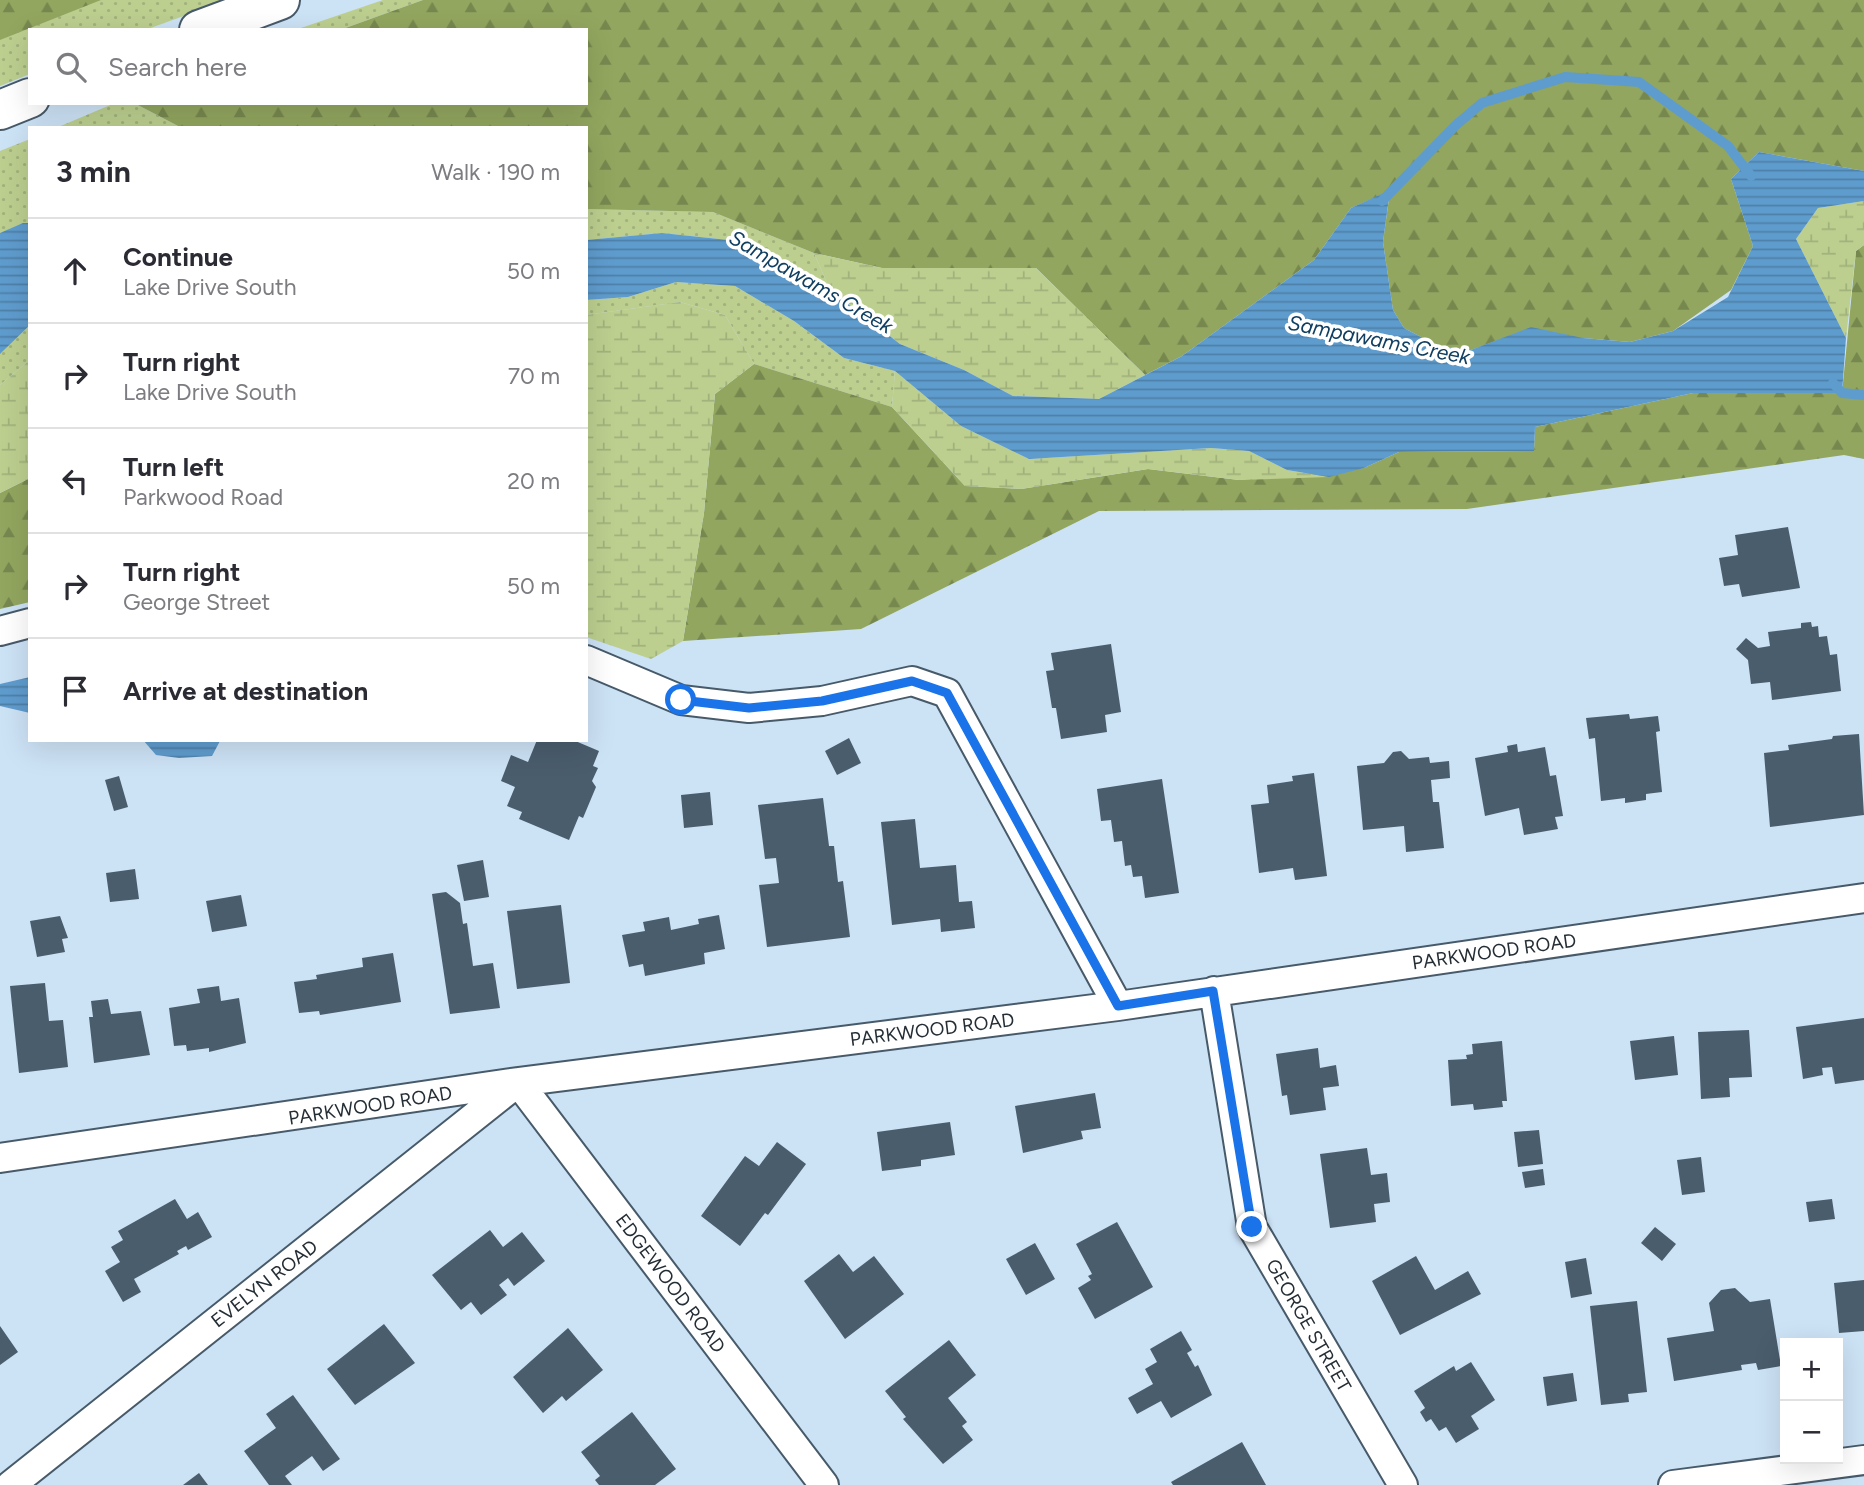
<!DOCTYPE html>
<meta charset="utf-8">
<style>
body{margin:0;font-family:Figtree,sans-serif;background:#f7f7f7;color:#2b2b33}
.controls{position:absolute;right:21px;bottom:21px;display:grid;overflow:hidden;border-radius:0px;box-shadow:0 7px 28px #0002}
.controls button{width:63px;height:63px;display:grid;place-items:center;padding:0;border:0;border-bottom:2px solid #e1e1e2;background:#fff;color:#2b2b33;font:35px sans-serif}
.stop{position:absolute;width:21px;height:21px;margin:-16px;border:5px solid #1a73e8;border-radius:50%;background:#fff}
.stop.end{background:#1a73e8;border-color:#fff;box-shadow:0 2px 7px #0008}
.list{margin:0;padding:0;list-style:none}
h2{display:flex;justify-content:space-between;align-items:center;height:91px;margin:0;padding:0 28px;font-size:30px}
h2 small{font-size:23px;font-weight:400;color:#7c7c81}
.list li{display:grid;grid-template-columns:46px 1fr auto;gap:21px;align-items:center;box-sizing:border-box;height:105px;padding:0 28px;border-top:2px solid #e1e1e2}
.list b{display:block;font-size:26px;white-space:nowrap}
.list p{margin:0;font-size:23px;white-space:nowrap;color:#7c7c81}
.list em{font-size:23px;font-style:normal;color:#7c7c81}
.icon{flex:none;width:38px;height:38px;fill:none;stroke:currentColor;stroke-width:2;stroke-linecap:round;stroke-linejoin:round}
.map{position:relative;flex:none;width:1864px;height:1485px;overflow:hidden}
.search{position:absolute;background:#fff;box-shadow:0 7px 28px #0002;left:28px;top:28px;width:560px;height:77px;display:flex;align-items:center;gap:18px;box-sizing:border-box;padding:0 24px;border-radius:0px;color:#7c7c81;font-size:26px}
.panel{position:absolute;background:#fff;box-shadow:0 7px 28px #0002;left:28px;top:126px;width:560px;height:616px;border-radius:0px}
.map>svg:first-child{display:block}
</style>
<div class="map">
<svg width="1864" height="1485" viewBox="0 0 1864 1485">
<defs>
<pattern id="grass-dots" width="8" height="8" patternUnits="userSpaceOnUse" patternTransform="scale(1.75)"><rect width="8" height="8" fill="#bccf8f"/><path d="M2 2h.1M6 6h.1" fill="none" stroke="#a1b27c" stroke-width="1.8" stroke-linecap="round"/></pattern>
<pattern id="forest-firs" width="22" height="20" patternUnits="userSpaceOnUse" patternTransform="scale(1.75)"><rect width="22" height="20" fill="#92a65f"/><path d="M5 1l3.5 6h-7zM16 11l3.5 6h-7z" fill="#77884f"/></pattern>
<pattern id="wetland-marsh" width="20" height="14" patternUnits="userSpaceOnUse" patternTransform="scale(1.75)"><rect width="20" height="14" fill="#bccf8f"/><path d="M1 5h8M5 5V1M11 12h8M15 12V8" fill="none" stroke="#a1b27c"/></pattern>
<pattern id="water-rules" width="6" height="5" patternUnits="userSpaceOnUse" patternTransform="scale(1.75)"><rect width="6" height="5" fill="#5f9cce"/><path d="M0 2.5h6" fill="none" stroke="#4e80a8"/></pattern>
</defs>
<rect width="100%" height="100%" fill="#cce2f5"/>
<path fill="url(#grass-dots)" d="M0,0H228L145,30H30V74L0,86Z
M383,0H423L340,30H295Z
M115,103H134L182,128H56Z
M30,139V223L0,233V151Z
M586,209L713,212L814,253L830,290L738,241L662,233L586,240Z
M676,282L735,286L794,321L844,358L895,371L892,407L754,364L725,315L680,302L586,315V300L628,297Z
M30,325V360L0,385V354Z"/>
<path fill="url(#forest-firs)" d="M0,0H101L0,40Z
M423,0H1864V171L1759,152L1731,179L1753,246L1731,290L1673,331L1630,342L1583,338L1496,341L1468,351L1436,345L1404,328L1393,310L1383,242L1390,191L1351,208L1314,260L1182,356L1145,375L1036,268H882L814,253L713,212L586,209V128H182L134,103H586V30H340Z
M1864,245V459L1844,455L1467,509L1099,511L861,629L683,641L704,513L715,394L754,364L892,407L965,486L1021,489L1148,469L1239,480L1364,468L1399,452L1534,451L1535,427L1693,393H1842L1856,251Z
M30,478V602L0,609V493Z"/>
<path fill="url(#wetland-marsh)" d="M1864,201V245L1856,251L1846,338L1796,239L1818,208Z
M814,253L882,268H1036L1145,375L1099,399L1013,396L964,370L900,344L830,290Z
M680,302L725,315L754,364L715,394L704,513L683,641L651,659L586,637V315Z
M30,360V478L0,493V385Z
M895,371L961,426L1029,459L1211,448L1249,451L1287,470L1329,477L1239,480L1148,469L1021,489L965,486L892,407Z"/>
<path fill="url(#water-rules)" d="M1759,152L1864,171V201L1818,208L1796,239L1846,338L1842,393H1693L1535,427L1534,451L1399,452L1364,468L1329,477L1287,470L1249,451L1211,448L1029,459L961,426L895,371L844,358L794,321L735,286L676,282L628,297L586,300V240L662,233L738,241L830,290L900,344L964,370L1013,396L1099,399L1182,356L1314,260L1351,208L1390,190L1383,242L1393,310L1404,328L1436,345L1468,351L1531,327L1583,338L1630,342L1673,331L1728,297L1753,246L1731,179Z
M23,223H30V325L0,354V233Z
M30,677V713L0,706V684Z
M143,740H219L220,741L212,756L179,758L156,755Z"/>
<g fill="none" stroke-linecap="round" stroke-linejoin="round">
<path stroke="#5f9cce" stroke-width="10" d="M1382,201L1456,125L1482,103L1565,77L1639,82L1728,146L1751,176
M1833,383L1842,393L1864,395"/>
</g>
<path fill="#4a5d6d" d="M1788,527L1800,588L1742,597L1739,584L1724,586L1719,558L1738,555L1735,535Z
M1811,622L1812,627L1818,626L1819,637L1827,636L1830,655L1837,654L1841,691L1772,700L1770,682L1751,684L1748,660L1736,649L1746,638L1758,648L1770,646L1768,632L1801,628V623Z
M1111,644L1121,712L1105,715L1107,732L1061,739L1056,708H1052L1046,671L1054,670L1051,653Z
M1629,714L1630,719L1658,716L1660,731L1656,732L1662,792L1646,794V800L1625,803V798L1601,801L1595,738L1589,739L1586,718Z
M1859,734L1864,815L1770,827L1764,753L1789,750L1788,745L1832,739L1833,736Z
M849,738L861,763L837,775L825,751Z
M537,740H573L599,751L593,766L598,768L592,781L596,787L583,818L579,816L569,840L519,819L522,812L507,806L515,787L501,781L511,755L528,762Z
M1517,744L1518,752L1545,747L1550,776L1556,775L1563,816L1555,817L1558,829L1524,835L1519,808L1485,816L1475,758L1508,752L1507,746Z
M1401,751L1409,759L1429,757L1430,763L1449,761L1450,778L1431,780L1433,802H1439L1444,848L1406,852L1404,826L1363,830L1357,766L1384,763L1393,752Z
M1314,773L1327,876L1295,880L1293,868L1259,873L1251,805L1269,803L1267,785L1293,781L1292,776Z
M119,776L128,807L114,811L105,780Z
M1162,779L1179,893L1145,898L1142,876L1133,877L1131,865L1125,866L1122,841L1114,842L1111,820L1101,821L1097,789Z
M710,792L713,825L684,828L681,795Z
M823,798L829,846H834L838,882L843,881L850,937L767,947L759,885L779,883L776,858L765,859L758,805Z
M915,819L920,868L956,865L959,902L972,901L975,928L941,932L940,919L892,925L881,822Z
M483,860L489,897L464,901L457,865Z
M135,869L139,899L110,902L106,873Z
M446,892L460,903L463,924L467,923L473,966L493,963L500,1008L450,1014L432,894Z
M241,895L247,926L212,932L206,901Z
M561,905L570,983L517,989L507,911Z
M719,915L725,949L704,953L705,964L645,976L643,964L629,967L622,935L645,931L643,922L669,917L671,930L699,924L698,919Z
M60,916L68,938L62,939L65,952L37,957L30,921Z
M393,953L401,1002L320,1015L319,1011L299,1013L294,982L317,979L316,975L363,967L362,958Z
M45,983L49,1021L63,1020L68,1067L19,1073L10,986Z
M219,986L221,1001L239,998L246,1043L209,1052V1048L187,1051L186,1045L174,1046L169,1008L200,1003L197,989Z
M108,999L111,1014L141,1011L150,1055L94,1063L89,1017H93L91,1001Z
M1864,1018V1080L1835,1084L1832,1067L1822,1068L1823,1075L1803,1079L1796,1027Z
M1749,1030L1752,1077L1729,1078L1730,1097L1701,1099L1698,1032Z
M1674,1036L1678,1075L1635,1080L1630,1041Z
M1502,1041L1507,1101H1502L1503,1107L1474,1110L1473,1104L1451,1106L1448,1060L1467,1059L1466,1055L1473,1054L1472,1044Z
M1318,1048L1320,1068L1336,1065L1339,1086L1323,1088L1326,1110L1290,1115L1287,1095L1282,1096L1276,1054Z
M1095,1093L1101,1128L1081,1131L1083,1139L1023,1153L1015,1106Z
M950,1122L955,1155L921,1160V1166L882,1171L877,1132Z
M1539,1130L1543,1164L1518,1167L1514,1132Z
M777,1142L806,1164L768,1215L765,1213L740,1246L701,1216L745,1156L759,1166Z
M1367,1148L1371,1175L1387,1173L1390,1202L1374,1204L1376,1222L1330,1228L1320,1154Z
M1701,1157L1705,1192L1682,1195L1677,1160Z
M1543,1169L1545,1185L1525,1188L1522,1172Z
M175,1199L187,1219L198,1212L212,1237L188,1250L186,1246L177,1251L179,1254L134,1279L141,1292L123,1302L105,1271L120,1262L111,1247L123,1240L118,1231Z
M1832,1199L1835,1219L1809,1222L1806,1202Z
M1117,1222L1153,1287L1095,1319L1078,1288L1091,1280L1088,1276L1092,1274L1076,1244Z
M1655,1227L1676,1244L1662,1261L1641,1243Z
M490,1230L503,1247L522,1232L545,1261L514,1286L508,1278L499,1285L507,1295L481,1315L471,1302L461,1310L432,1275Z
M1035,1243L1055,1279L1026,1295L1006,1259Z
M839,1254L853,1272L874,1256L904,1294L845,1339L804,1281Z
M1416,1256L1435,1290L1468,1271L1481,1294L1400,1335L1372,1281Z
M1586,1258L1592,1294L1571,1298L1565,1262Z
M1864,1280V1331L1839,1333L1834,1283Z
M1735,1288L1750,1302L1770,1299L1781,1366L1758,1370L1756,1363L1741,1365L1742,1370L1674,1381L1667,1338L1714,1331L1709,1303L1721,1290Z
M1637,1301L1647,1392L1628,1394L1629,1402L1601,1405L1590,1306Z
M384,1324L415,1363L355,1405L327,1369Z
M0,1326L18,1352L0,1365Z
M568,1328L603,1370L566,1401L562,1396L543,1413L513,1377Z
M1181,1331L1192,1350L1187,1353L1195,1367L1198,1365L1212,1395L1171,1418L1161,1401L1137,1414L1128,1398L1153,1384L1145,1369L1157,1362L1150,1349Z
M949,1340L976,1375L948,1398L967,1422L962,1426L973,1440L943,1464L903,1419L906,1417L885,1391Z
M1471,1362L1495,1400L1471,1416L1479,1429L1456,1443L1446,1427L1439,1431L1431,1419L1426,1422L1420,1412L1425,1408L1414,1391L1454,1366L1456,1371Z
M1573,1373L1577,1401L1547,1406L1543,1377Z
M293,1395L340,1459L323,1471L312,1456L285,1476L292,1485H269L244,1451L276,1428L266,1414Z
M632,1412L676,1469L655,1485H599L595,1480L600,1476L581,1452Z
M1242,1442L1266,1485H1173L1171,1482Z
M199,1473L208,1485H183Z"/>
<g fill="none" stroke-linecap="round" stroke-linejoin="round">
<g stroke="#475a6a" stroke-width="32">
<path id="minor" d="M0,631L30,623
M586,660L681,700L749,708L822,701L912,681L947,693L1118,1006
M1214,991L1252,1227L1403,1485
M0,1158L518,1082L1118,1006L1864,898
M11,1485L518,1082L824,1485
M1673,1485L1864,1460"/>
</g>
<g stroke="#475a6a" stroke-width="42">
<path id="primary" d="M199,30L280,0
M0,110L30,98"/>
</g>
<use href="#minor" stroke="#fff" stroke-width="28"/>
<use href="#primary" stroke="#fff" stroke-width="38"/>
</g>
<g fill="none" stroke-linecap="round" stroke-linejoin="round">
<path stroke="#1a73e8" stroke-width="9" d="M681,700L749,708L822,701L912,681L947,693L1118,1006L1213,991L1252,1227"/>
</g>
<g text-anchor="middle" stroke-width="7" stroke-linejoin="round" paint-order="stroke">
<g font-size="19" fill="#252e35" stroke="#fff">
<text transform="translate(1494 951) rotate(-8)" y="7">PARKWOOD ROAD</text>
<text transform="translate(932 1029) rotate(-7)" y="7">PARKWOOD ROAD</text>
<text transform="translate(370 1105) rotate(-9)" y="7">PARKWOOD ROAD</text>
<text transform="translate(264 1283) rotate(-38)" y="7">EVELYN ROAD</text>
<text transform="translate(671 1283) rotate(53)" y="7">EDGEWOOD ROAD</text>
<text transform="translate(1309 1325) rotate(60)" y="7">GEORGE STREET</text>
</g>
<g font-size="21" font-style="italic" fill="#103f61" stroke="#fff">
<text transform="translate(811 282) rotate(30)" y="7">Sampawams Creek</text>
<text transform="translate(1379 340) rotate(11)" y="7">Sampawams Creek</text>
</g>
</g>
</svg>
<div class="controls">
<button>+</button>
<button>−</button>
</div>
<div class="stop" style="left:681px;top:700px"></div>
<div class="stop end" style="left:1252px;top:1227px"></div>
<div class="search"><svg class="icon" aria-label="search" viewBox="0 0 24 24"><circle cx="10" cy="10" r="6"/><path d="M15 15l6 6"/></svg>Search here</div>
<section class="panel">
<h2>3 min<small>Walk · 190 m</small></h2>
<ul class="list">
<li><svg class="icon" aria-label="ahead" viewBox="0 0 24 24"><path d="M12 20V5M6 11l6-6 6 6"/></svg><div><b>Continue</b><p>Lake Drive South</p></div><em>50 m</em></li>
<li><svg class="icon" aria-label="right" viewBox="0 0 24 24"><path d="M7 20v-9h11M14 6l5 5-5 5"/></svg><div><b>Turn right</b><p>Lake Drive South</p></div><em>70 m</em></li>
<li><svg class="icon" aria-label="left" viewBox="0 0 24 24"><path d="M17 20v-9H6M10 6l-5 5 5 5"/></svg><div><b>Turn left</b><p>Parkwood Road</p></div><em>20 m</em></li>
<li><svg class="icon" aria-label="right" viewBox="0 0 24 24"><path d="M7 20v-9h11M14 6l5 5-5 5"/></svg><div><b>Turn right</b><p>George Street</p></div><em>50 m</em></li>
<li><svg class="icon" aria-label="arrive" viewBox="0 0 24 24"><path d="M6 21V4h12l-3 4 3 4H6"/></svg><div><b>Arrive at destination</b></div></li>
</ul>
</section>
</div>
